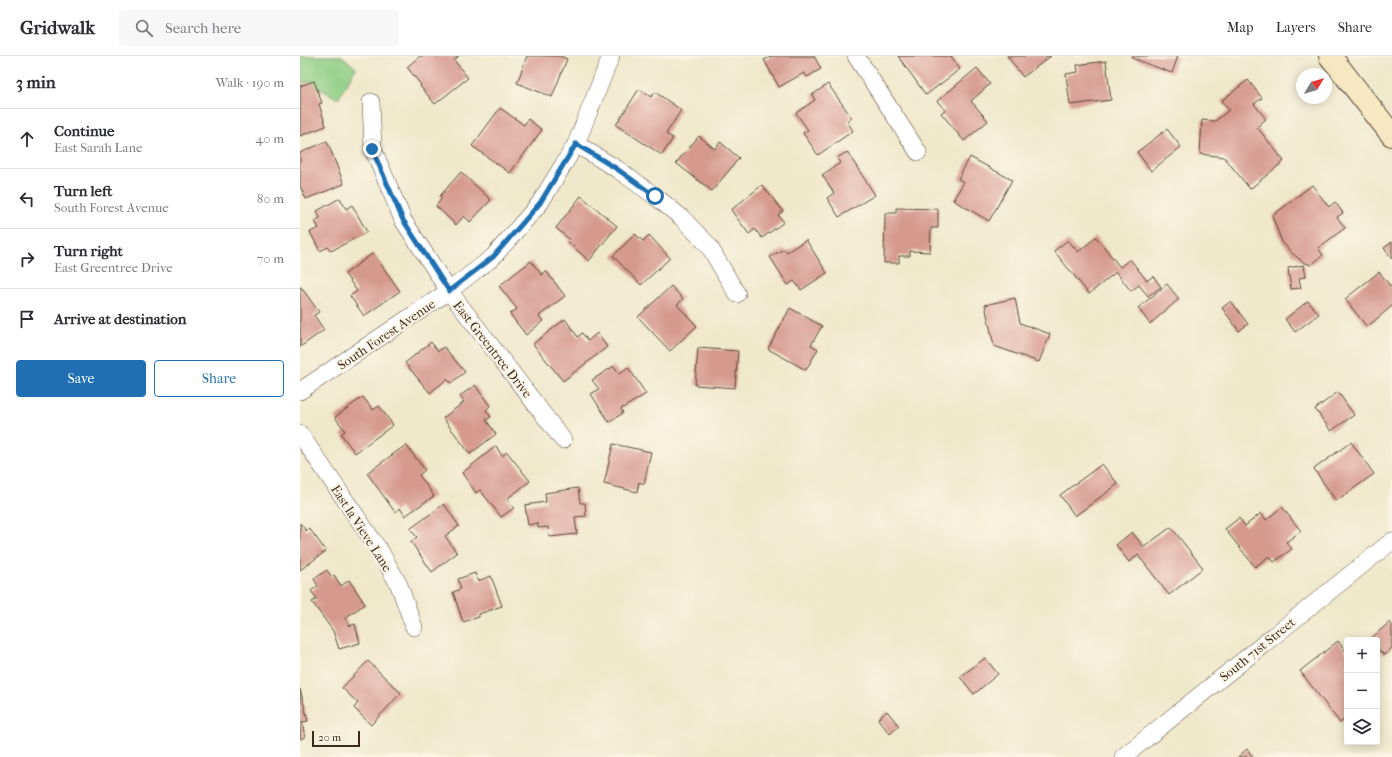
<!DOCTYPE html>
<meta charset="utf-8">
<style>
body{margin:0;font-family:"IM FELL French Canon",serif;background:#f7f7f7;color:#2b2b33}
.controls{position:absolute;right:12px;bottom:12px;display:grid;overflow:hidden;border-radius:4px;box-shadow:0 2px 10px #0003}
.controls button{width:36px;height:36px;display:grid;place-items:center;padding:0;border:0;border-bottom:1px solid #e1e1e2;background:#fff;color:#2b2b33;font:20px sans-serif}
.compass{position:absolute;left:996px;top:12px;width:36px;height:36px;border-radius:50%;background:#fff;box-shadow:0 2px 10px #0003;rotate:52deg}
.scale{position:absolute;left:12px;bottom:10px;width:48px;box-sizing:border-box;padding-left:4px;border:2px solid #3b2a1e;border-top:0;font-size:11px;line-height:14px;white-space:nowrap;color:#3b2a1e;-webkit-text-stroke:3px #fcf5e5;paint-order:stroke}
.stop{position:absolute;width:12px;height:12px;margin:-9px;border:3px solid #1f6fb2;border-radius:50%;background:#fff}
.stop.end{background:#1f6fb2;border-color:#fff;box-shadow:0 1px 4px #0008}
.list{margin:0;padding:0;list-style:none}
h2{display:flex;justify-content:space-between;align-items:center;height:52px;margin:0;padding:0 16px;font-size:17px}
h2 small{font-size:13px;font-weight:400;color:#7c7c81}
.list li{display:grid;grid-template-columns:26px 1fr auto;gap:12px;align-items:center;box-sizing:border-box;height:60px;padding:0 16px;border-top:1px solid #e1e1e2}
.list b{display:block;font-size:15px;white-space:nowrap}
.list p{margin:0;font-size:13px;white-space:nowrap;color:#7c7c81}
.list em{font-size:13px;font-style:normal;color:#7c7c81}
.actions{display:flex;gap:8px;padding:12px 16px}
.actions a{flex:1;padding:9px 0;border:1px solid #1f6fb2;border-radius:4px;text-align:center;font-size:14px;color:#1f6fb2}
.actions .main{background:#1f6fb2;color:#fff}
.icon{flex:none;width:22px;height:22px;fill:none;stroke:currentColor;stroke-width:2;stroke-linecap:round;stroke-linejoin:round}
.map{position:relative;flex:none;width:1092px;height:701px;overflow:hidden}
header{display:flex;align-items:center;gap:24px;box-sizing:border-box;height:56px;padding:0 20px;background:#fff;border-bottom:1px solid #e1e1e2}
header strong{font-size:19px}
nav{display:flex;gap:22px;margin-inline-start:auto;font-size:14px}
.search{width:280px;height:36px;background:#f7f7f7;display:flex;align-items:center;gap:10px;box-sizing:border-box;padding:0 14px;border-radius:4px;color:#7c7c81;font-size:15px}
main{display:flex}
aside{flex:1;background:#fff}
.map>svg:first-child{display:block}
</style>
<header>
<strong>Gridwalk</strong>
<div class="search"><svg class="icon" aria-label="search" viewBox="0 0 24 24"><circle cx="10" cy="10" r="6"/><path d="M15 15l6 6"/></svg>Search here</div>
<nav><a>Map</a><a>Layers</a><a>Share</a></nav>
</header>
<main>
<aside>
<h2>3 min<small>Walk · 190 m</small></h2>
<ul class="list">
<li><svg class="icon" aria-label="ahead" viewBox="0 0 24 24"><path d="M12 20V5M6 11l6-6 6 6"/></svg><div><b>Continue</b><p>East Sarah Lane</p></div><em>40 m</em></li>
<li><svg class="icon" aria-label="left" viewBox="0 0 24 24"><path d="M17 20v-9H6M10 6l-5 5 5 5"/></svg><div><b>Turn left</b><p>South Forest Avenue</p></div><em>80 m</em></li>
<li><svg class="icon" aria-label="right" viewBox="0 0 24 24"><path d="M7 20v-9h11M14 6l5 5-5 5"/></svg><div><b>Turn right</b><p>East Greentree Drive</p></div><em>70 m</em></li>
<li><svg class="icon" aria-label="arrive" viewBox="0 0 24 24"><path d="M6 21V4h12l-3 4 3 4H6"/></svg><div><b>Arrive at destination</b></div></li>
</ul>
<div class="actions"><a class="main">Save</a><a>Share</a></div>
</aside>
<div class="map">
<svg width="1092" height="701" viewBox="0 0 1092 701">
<rect width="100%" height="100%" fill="#fcf5e5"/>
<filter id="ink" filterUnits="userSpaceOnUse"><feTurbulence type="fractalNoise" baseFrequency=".025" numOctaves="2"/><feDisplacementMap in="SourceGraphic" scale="8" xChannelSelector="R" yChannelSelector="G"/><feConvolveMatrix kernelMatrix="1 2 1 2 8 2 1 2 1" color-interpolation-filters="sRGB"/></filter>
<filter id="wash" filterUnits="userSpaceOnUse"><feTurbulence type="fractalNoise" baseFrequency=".012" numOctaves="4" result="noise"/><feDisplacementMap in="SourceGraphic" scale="16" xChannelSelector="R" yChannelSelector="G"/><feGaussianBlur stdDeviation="0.9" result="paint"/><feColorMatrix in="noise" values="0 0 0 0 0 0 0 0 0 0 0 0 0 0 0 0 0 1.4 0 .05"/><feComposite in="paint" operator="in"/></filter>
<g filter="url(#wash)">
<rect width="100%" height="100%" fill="#efe8cb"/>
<path fill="#8ece85" stroke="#647c52" d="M0,0H42L56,12L38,43L8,26H0Z"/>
<g id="blocks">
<path fill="#d6998e" d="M120,0H158V1L154,4L168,22L135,48L120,30L121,29L107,11Z
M227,0H260L267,3L252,41L217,27Z
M472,0H514L521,13L507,21L504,17L479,31L464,4Z
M598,0H651L660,13L626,39Z
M707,0H751L723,21Z
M832,0H878L872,17L832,2Z
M806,5L811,44L770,49L766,18L778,16L777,9Z
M677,12L690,28L671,45L688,65L664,85L641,57L645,54L637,45Z
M948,24L962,42L954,48L966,63L957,71L984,105L950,133L924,101L900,98L902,64L915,65L929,54L921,45Z
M14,25L22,47L19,48L26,70L0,80V30Z
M528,28L552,62L547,65L553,75L518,99L503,77L508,74L496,57L515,44L512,39Z
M339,33L351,41L355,36L381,54L366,78L373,82L362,99L316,69Z
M200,52L224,69L228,63L242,74L210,117L172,90Z
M867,73L881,91L851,115L837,96Z
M399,80L415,93L420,86L439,102L412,135L376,107Z
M27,85L44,128L6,143L0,130V97Z
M547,96L575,139L539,161L527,142L534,137L522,119L540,107L537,102Z
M670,101L712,124L689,165L653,144L664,126L658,123Z
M161,116L191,144L170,166L164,160L156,169L136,150L142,142L140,140Z
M462,129L483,155L478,159L484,166L462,182L455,173L449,178L431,154Z
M1012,129L1029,151L1035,146L1043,157L1037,161L1045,172L1018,192L1023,199L1011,209L1003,206L992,197L982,186L972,160Z
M281,140L317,170L289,205L268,186L270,184L256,172Z
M40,142L46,153L52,149L67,176L31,195L28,191L20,195L10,176L19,172L15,165L20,162L17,155Z
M596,152L638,153V172H631L630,196L610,195V200H599V207H584L585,157H596Z
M335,178L343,185L349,179L370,202L341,229L313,200Z
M796,181L820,211L830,203L847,225L853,220L861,231L848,240L839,229L831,235L816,216L789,238L754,195L768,184L778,196Z
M506,184L527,217L501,234L494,225L488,229L470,201L484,193L487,196Z
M1092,186V203L1084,192Z
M73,197L100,235L64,260L50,240L57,235L45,218Z
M231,205L242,219L246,215L265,240L239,260L243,265L226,279L210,258L217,253L199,230Z
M1004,209L1006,221L999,222L1001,232L991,233L988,212Z
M1079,216L1092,232V250L1067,271L1045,243Z
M867,228L879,243L850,268L838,252Z
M371,230L383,243L377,249L397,270L370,295L338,261Z
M0,231H1L19,256L14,259L24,274L0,291Z
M715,242L720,267L750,278L739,306L694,290L685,249Z
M931,245L948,268L939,275L922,252Z
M1008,245L1019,258L995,276L985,263Z
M490,252L522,270L511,289L518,293L506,314L468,293Z
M265,263L278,281L282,277L288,285L297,277L307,291L263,325L233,288Z
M131,286L138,295L144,291L165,316L151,327L147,323L130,337L105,307Z
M398,292L438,295L435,332L395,329Z
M314,310L319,318L328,311L346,338L321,353L323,357L309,366L291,338L299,333L292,324Z
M175,329L190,350L186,354L191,361L186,364L196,378L170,398L143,362L164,346L160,340Z
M1038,336L1054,359L1031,375L1015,353Z
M63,341L73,354L79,350L93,369L55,397L41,378L45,375L35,361Z
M1051,386L1074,418L1036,445L1014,413Z
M313,388L351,396L344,428L339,426L337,436L304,428Z
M106,389L125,414L119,419L134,440L105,460L100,452L95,456L67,417Z
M196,390L202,400L207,396L230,425L207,443L214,452L201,461L180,434L176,437L162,417Z
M802,408L818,428L775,460L760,439Z
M278,432L280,447H285L286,460L275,461L277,478L249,481L248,471L238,472V467L228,469L225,449L246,446L245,437Z
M144,448L159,470L145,480L157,497L132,516L111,486L117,481L110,473Z
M982,451L1001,475L986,486L992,493L974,506L969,500L955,511L925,473L939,462L945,470L961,457L966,464Z
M0,467L6,475L9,472L26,495L0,514Z
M871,471L903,512L869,539L838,499L829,506L816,489L832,476L844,491Z
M27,514L32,521L34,519L41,530L49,524L65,548L45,562L49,570L55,568L60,587L39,593L33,575L12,546L17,543L11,535L18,530L14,523Z
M175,517L178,525L191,520L202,550L179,558V561L163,566L153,536L161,533L158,523Z
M1090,566L1092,569V592L1084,599L1077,592V584L1070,583Z
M1038,585L1047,597V662L1040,667L1000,615Z
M685,602L698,618L674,638L660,621Z
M68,605L101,637L71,669L54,652L58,647L42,632Z
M0,633L8,665L2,666L5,681L0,683Z
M587,655L599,670L590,678L578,663Z
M947,693L953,701H938Z"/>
</g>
</g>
<g filter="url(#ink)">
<use href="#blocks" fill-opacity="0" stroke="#564638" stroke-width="1"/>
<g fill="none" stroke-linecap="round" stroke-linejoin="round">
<g stroke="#564638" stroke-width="18">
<path id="street" d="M556,0L618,96
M71,46L73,93L103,164L149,235L263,384
M276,88L317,113L355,140L382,162L409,190L437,238
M0,335L149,235L193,201L240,147L276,88L311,0
M0,378L80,495L99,529L114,571
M823,701L1092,485"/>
</g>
<g stroke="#564638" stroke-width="24">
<path id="secondary" d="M1030,0L1092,79"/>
</g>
<use href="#street" stroke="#fff" stroke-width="17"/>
<use href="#secondary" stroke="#f7e8c3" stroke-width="22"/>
</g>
</g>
<g fill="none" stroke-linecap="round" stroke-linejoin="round" filter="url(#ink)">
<path stroke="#1f6fb2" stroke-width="5" d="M72,93L103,164L149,235L193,201L240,147L276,88L317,113L355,140"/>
</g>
<g text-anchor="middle" stroke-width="4" stroke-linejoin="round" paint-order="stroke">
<g font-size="13" fill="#3b2a1e" stroke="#fcf5e5">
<text transform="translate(86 278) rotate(-34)" y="5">South Forest Avenue</text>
<text transform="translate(193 293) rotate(52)" y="5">East Greentree Drive</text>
<text transform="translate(62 472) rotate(57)" y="5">East la Vieve Lane</text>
<text transform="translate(957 593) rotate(-39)" y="5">South 71st Street</text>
</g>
</g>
</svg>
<div class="controls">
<button>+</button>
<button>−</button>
<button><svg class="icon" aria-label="layers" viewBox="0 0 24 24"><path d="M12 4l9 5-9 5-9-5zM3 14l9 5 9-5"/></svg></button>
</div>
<svg class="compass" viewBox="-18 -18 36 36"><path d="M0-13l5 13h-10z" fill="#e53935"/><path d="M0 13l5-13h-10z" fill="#7c7c81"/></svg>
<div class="scale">20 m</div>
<div class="stop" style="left:355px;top:140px"></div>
<div class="stop end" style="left:72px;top:93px"></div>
</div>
</main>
